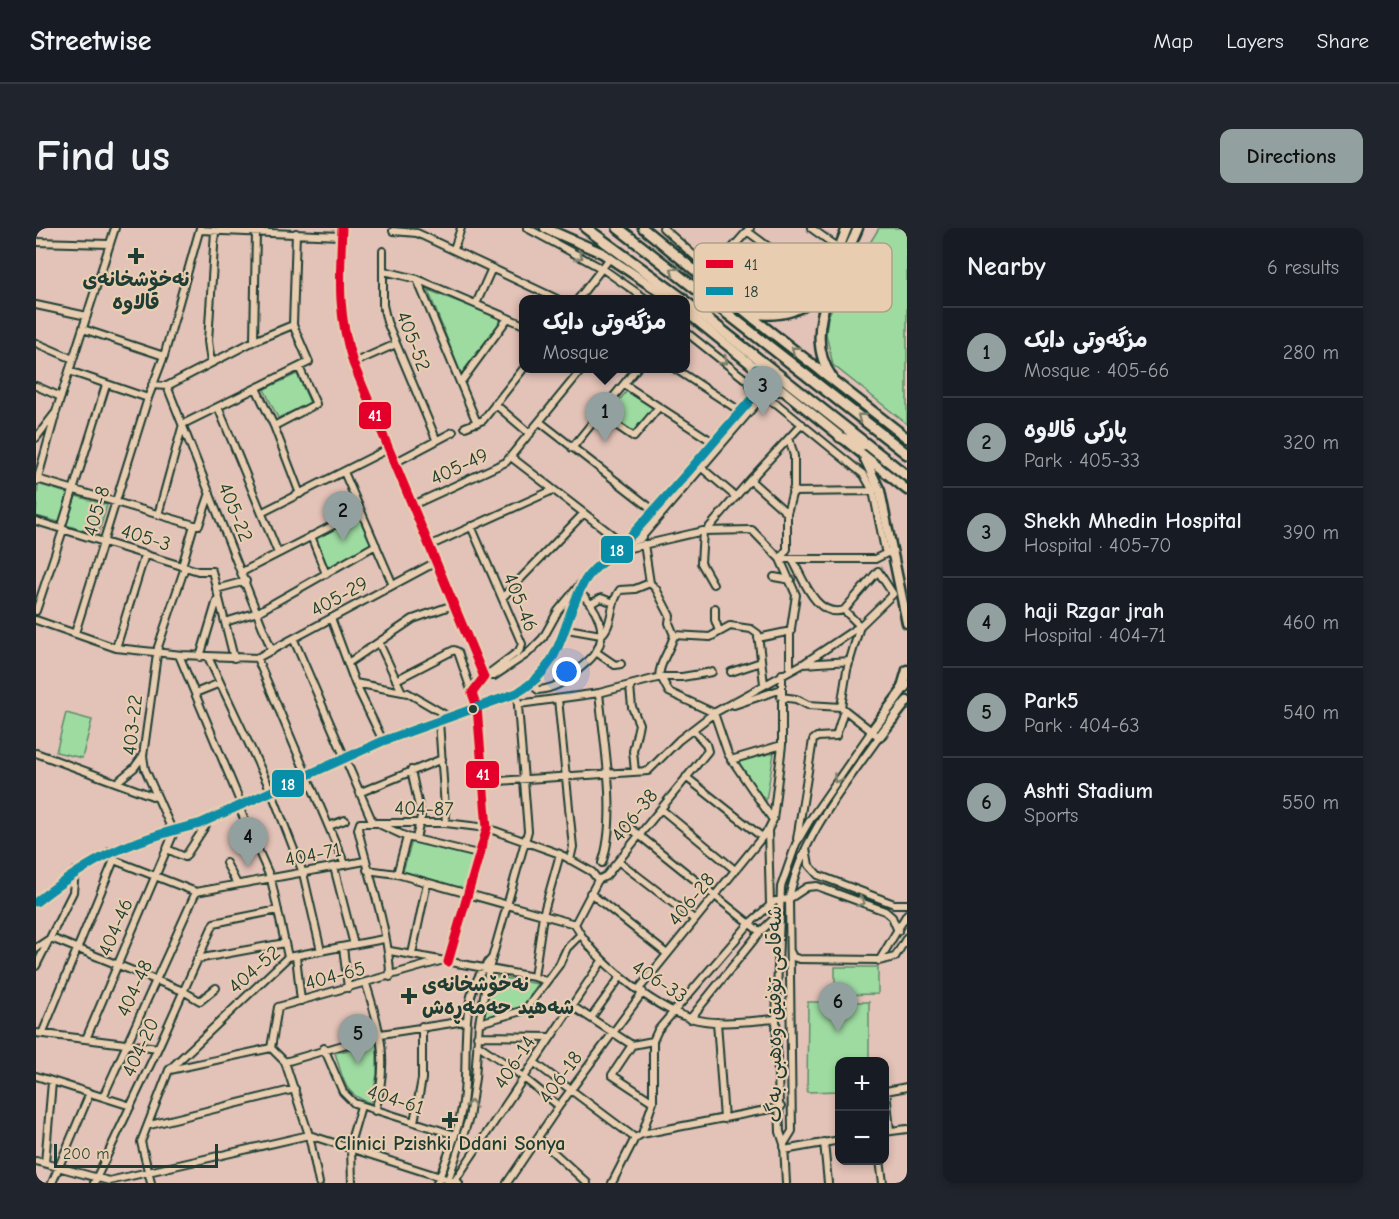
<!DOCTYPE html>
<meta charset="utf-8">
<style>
body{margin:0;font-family:"Comic Neue","Playpen Sans Arabic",sans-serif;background:#20242c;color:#f1f3f6}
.controls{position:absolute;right:18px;bottom:18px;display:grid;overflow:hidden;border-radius:12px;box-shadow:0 3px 9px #0003}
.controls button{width:54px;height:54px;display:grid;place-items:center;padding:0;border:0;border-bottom:2px solid #363941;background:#171b24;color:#f1f3f6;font:30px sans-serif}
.scale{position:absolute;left:18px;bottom:15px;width:164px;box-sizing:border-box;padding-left:6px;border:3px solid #1f3d34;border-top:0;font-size:16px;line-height:21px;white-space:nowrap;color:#1f3d34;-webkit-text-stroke:4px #e8cdb0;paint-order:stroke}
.you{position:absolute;left:531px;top:444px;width:21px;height:21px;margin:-15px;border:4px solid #fff;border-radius:50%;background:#1a73e8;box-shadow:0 0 0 9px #1a73e833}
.badge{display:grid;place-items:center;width:39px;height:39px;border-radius:50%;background:#92a19f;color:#111;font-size:20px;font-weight:700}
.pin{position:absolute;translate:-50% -50px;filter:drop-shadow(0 2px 3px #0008)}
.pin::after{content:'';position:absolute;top:32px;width:21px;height:18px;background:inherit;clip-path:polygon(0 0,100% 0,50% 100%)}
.popup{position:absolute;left:483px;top:67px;width:171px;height:78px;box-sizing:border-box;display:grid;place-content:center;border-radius:12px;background:#171b24;filter:drop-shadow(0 2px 4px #0005);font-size:20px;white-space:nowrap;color:#9ea1a6}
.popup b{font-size:22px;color:#f1f3f6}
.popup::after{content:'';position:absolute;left:50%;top:100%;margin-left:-12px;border:12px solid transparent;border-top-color:#171b24}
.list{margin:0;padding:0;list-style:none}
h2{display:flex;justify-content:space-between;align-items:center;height:78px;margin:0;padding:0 24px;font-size:26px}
h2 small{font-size:20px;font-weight:400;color:#9ea1a6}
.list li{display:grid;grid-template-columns:39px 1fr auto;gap:18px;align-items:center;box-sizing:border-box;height:90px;padding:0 24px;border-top:2px solid #363941}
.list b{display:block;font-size:22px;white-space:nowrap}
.list p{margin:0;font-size:20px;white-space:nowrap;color:#9ea1a6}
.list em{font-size:20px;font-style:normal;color:#9ea1a6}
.map{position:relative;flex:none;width:871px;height:955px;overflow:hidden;border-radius:12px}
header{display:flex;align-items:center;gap:36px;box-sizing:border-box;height:84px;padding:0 30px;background:#171b24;border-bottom:2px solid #363941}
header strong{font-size:28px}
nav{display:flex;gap:33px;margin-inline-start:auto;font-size:21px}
.intro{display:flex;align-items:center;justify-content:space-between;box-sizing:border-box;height:144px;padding:0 36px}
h1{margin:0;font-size:42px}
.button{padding:15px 27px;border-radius:12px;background:#92a19f;color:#111;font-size:21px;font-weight:700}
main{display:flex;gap:36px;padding:0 36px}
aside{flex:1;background:#171b24;border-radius:12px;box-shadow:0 3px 9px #0003}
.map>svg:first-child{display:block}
</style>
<header>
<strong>Streetwise</strong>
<nav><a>Map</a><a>Layers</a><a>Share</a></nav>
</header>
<div class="intro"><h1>Find us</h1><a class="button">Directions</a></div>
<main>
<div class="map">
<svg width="871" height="955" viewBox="0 0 871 955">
<rect width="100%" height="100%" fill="#e3c2b7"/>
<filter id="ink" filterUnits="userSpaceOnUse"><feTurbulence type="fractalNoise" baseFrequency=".0167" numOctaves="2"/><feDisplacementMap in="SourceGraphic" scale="12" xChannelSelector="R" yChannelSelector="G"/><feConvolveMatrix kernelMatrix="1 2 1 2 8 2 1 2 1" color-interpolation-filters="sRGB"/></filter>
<g filter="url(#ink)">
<path fill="#9edba1" stroke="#5e8c6a" stroke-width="1.5" d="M843,0H871V196L797,137L790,106L792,89L812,44L825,46L826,28Z
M392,62L467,91L425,146Z
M261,146L274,175L242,190L228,161Z
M591,163L618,181L598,206L572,186Z
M2,256L34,266L23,294L0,288Z
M40,268L71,277L62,307L30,297Z
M323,288L335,316L292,340L280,310Z
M30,485L56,492L46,530L20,524Z
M738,525L729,578L701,533Z
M376,613L438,628L429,661L367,643Z
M799,739H842V766L799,767Z
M457,748L502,756L487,779L448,792L447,783Z
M772,774H833V833L804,834L803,863L771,864Z
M341,815V847L335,875C306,866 308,851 299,825Z"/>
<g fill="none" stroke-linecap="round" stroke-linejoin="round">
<g stroke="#1f3d34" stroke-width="10">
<path id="minor" d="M306,0C304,52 301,84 317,135L448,449L436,465L441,479L451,600L412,734
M491,0L567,41L610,71
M627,0L663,32L735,86
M775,0L803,20
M164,2L305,8
M357,3L381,5L521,71
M711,3L768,45
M0,14L73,16
M418,21L425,0
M347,23V77L351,94L400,211
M677,42L714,0
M348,43L381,51L488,97
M381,51L441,195
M542,71L574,30
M440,76L456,40
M0,77L51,88
M47,101L128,128
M650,104L713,154L718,167
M218,113L220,4
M0,115L37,131
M175,135L172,113L179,3
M317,135L360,116
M638,140L704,183
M33,143L112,170
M425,154L472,90
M116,157L131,158L218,113L257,97
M589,157L677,214
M0,158L25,169
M131,158L236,423
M220,160L238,198L264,266
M726,169L741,176L828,247L837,263L849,322L857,328
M459,176L494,206
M182,179L242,325
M564,186L598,209L622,180
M504,194L616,281
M238,198L280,176L263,139
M429,199L447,192L488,140
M0,210L20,184L79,0
M536,220L601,140
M475,229L588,316
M360,234L417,204
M667,241L700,269
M308,244L357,357
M1,251L158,297
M714,252L766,196
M1,253L19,188
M756,264L837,263
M377,277L470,234L547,140
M227,284L354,220
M122,287L147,196L273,134L257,97L260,5
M0,293L162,343H176L198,430
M435,298L486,416L483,423L448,449
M25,301L70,157
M671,302L714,252L751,285
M667,303L665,335L677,356
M275,308L290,346
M588,315L604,311L726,169L736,164H748
M608,316L614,355L620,361L634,388L633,395L638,407L674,409L694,398L715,401L722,406L728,456
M393,318L517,262
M581,323L667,303L716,302L744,331L760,367L754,407V442
M744,331L751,321V285L758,259V228L753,210
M744,331H839L851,325
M756,331C767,350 780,391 808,382
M146,338L158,297H163L174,265
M206,344L325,283
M738,349L755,352
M180,361L210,353
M467,369L548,285
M556,375L565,370L578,375
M679,380V392L683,403
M0,383L27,302
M295,390L319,455L347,513
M0,392L80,420L146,427L221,430L400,334
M189,394L222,384L340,317
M531,401L565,407C578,397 573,375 584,362L599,361L614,355
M39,405L112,170L128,128L164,0
M722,410L755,403
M258,412L337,595
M343,415L366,464
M80,420L109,326
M560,424L579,437L585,436
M143,427L205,576
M164,429L181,372
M172,429L236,565L267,645L285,723
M221,430L309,637
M312,435L377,391L417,377
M767,436L814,433
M695,444L725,434
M449,448H458L491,426L507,410L522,383L546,354
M625,449L633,464L678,485L692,526L737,592
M623,450C623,434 634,423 638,407
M360,452L418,422L422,424L436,465
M319,455L372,465L413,489
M496,457L502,462C517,461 532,452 543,441C548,436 555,432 559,425C574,404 560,378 543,364
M594,459L596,479L603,496L597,523L599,544
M159,465L184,455
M563,465C568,514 582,591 566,635
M745,469L760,471L772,477L805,479
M522,471L537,619L534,632
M483,476L563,465L625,449H646L676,444
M698,477L746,461
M403,493L410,595
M0,525L122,570
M695,532L746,517
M375,542L385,588L380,611
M650,549L726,609
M81,554L98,540L106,529
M448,554L612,543L643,512L678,485L767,436L824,398L857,366L842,343L808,382L824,398L811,442L805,479L843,509C807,560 765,609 753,671L756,903L748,916
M325,564L406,531
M202,577L235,651L252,729
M625,581L699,642
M345,597L371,609L442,626
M293,598L309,592
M593,599L724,704
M136,602L109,541L107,528L122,419L149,339
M761,611L777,512L781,509L800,508L808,482
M770,620L773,637L782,647L858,676H871
M131,621L149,629L174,591
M78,632L160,664
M582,633L659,692
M190,635L201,656
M298,639L318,717
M331,642L361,646L539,696C554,729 619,781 654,790C682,798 712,793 740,791
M361,646L371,609
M160,664L329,633
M554,665L631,726
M0,674C57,629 92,613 163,596L347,513L481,465C530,436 524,397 548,354C557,338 574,330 587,316C633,268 676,215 721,165L724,156L720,141
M734,676L732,602L737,592L746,517V446
M539,696L562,652L570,648L672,523L670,516L657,502
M307,719L312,760
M0,720L15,710L147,763L164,773L180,760
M354,723L498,749L510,753
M754,723L757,729L763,731L842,732
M376,726L391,655
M260,728L265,773
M161,731L249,715
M843,733L871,686
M843,733L859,729L871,709
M0,738L37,664L39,643
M354,749C354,706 332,645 322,601L324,595H410L451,600L524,626L556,644L562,652
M498,749L507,687L524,626
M330,756C345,803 353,834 339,883
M603,761L732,602
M536,778L596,817L617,813
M555,790L585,748
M654,791L724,704L743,686
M681,794L688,891
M443,795L489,782L523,737L531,720L544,707
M0,805L122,820
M6,806L78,632L74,623
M441,808L514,809
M50,811L139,602
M441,816L473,838L523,878
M596,817L576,847L617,874
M235,820L242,779L404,733
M235,820L249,834L273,907L283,955
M288,820L307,864L318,875L419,907
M249,834L345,806L429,793
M499,835L599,910
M134,842L235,820
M0,848L95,878
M67,869L160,664
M378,894L386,851V798
M114,897L259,861
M854,903L850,863L871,859
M848,904L871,901
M606,906L745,879
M273,907L423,955
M502,910L551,955
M788,914L792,955
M313,919L325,878
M315,920L316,955
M748,922L804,912
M844,932L847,955
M0,933L73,953L273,907
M9,935L16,854
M418,954L566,733
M16,955L54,865
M58,955L122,820L178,695L242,682
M115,955L105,914L133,842L252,729L348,711
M401,955C410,933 420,909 425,885C437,834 416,772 456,730
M411,955L433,890L439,850L443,795L453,741L492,603L481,465
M471,955L523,878L607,764
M576,955L599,910L606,906L617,874V813L622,802L714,695L739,673L753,671L771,659L781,658L849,683L856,689L862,703
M750,955L748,916L744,904L740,791L745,659L760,616L774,592L835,504"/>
</g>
<g stroke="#1f3d34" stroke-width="13">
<path id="major" d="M509,0L566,25L635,71
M607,0L717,90L871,210
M650,84L871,262
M712,85C782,96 789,54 811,0
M796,149C763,103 804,44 822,0
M829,231L844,263L871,395
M866,459L871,442
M835,504L871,456
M843,509L871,473"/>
</g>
<g stroke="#1f3d34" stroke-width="14">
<path id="highway" d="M550,0L647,71
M582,0L871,226
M650,74L871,248
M804,209L827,217"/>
</g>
<use href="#minor" stroke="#e8cdb0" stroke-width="6"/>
<use href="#major" stroke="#e8cdb0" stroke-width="8"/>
<use href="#highway" stroke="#e8cdb0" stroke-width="9"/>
<g stroke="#e8cdb0" stroke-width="14">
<path id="bus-1" d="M306,0C304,52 301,84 317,135L448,449L436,465L441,479L451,600L412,734"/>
</g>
<g stroke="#e8cdb0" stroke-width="14">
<path id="bus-2" d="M0,674C57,629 92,613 163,596L347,513L481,465C530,436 524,397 548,354C557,338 574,330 587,316C633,268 676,215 721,165L724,156L720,141"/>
</g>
<use href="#bus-1" stroke="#e4002b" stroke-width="9"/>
<use href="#bus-2" stroke="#088ea8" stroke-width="9"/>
</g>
<defs><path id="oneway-chevron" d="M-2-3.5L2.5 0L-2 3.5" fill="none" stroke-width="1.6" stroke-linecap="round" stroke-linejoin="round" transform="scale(1.5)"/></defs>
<g stroke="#797e6c">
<use href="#oneway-chevron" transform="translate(543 28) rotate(27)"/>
<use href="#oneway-chevron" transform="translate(638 43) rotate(-141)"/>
<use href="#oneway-chevron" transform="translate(759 122) rotate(-142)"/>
<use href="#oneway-chevron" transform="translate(688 133) rotate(39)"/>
<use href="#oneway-chevron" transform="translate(825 189) rotate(-142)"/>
<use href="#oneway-chevron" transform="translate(801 551) rotate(125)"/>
<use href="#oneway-chevron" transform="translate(825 674) rotate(21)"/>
<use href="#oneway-chevron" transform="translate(435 876) rotate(-81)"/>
</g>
</g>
<g fill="#1f3d34" stroke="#e8cdb0" stroke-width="2">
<path d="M97 19h6v6h6v6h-6v6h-6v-6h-6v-6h6z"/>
<circle cx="437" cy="481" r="5"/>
<path d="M370 759h6v6h6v6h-6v6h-6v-6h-6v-6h6z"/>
<path d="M411 883h6v6h6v6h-6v6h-6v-6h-6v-6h6z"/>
</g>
<g text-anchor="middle" stroke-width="4.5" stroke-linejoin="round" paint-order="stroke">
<g font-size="20" font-weight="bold" fill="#1f3d34" stroke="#e8cdb0">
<text x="100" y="58">نەخۆشخانەی<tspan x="100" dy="23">قالاوە</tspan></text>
<text x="386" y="763" text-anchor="start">نەخۆشخانەی<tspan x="386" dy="23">شەهید حەمەڕەش</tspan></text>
<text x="414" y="922">Clinici Pzishki Ddani Sonya</text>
</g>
<g font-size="20" fill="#1f3d34" stroke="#e8cdb0">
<text transform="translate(378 113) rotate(69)" y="7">405-52</text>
<text transform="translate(423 238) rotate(-25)" y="7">405-49</text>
<text transform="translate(60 283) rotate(-74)" y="7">405-8</text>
<text transform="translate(200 284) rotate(68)" y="7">405-22</text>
<text transform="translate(110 309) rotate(17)" y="7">405-3</text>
<text transform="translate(303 368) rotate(-29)" y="7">405-29</text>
<text transform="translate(485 374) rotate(68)" y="7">405-46</text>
<text transform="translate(96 497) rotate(-84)" y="7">403-22</text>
<text transform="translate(388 580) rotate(1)" y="7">404-87</text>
<text transform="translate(598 587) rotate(-51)" y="7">406-38</text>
<text transform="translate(277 626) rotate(-11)" y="7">404-71</text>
<text transform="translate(655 671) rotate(-51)" y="7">406-28</text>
<text transform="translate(79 699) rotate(-67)" y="7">404-46</text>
<text transform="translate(218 741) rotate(-41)" y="7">404-52</text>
<text transform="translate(299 747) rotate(-15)" y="7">404-65</text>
<text transform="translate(624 753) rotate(33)" y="7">406-33</text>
<text transform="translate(98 760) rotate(-65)" y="7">404-48</text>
<text transform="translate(738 786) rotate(-90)" y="7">شەقامی تۆفیق وەهبی بەگ</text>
<text transform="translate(104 819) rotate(-65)" y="7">404-20</text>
<text transform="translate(478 834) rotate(-57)" y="7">406-14</text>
<text transform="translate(524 849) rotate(-54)" y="7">406-18</text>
<text transform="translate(360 871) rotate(18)" y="7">404-61</text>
</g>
</g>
<rect x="658" y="15" width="198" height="69" rx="9" fill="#e8cdb0" stroke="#aca28b" stroke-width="1.5"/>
<rect x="670" y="32" width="27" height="8" fill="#e4002b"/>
<rect x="670" y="59" width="27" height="8" fill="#088ea8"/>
<g font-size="16" fill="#1f3d34">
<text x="708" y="42">41</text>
<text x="708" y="69">18</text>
</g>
<g stroke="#e8cdb0" stroke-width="2">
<rect x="322" y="173" width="34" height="29" rx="6" fill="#e4002b"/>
<rect x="564" y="307" width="34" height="29" rx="6" fill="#088ea8"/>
<rect x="429" y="532" width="35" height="29" rx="6" fill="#e4002b"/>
<rect x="235" y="541" width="34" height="29" rx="6" fill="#088ea8"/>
</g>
<g font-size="16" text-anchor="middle" font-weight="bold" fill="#fff">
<text x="339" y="193">41</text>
<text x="581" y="328">18</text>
<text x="447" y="552">41</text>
<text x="252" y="562">18</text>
</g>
</svg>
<div class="controls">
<button>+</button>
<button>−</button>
</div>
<div class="scale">200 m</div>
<div class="you"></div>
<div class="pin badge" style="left:569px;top:214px">1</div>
<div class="popup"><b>مزگەوتی دایک</b>Mosque</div>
<div class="pin badge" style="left:307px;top:313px">2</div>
<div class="pin badge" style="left:727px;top:188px">3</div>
<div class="pin badge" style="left:212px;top:639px">4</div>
<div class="pin badge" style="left:322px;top:836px">5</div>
<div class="pin badge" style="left:802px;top:804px">6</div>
</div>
<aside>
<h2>Nearby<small>6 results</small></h2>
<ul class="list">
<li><span class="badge">1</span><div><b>مزگەوتی دایک</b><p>Mosque · 405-66</p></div><em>280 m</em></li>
<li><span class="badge">2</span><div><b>پارکی قالاوە</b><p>Park · 405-33</p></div><em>320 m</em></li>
<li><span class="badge">3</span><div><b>Shekh Mhedin Hospital</b><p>Hospital · 405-70</p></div><em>390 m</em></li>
<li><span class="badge">4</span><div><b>haji Rzgar jrah</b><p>Hospital · 404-71</p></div><em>460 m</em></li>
<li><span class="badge">5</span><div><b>Park5</b><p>Park · 404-63</p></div><em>540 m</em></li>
<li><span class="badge">6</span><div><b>Ashti Stadium</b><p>Sports</p></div><em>550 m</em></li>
</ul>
</aside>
</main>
